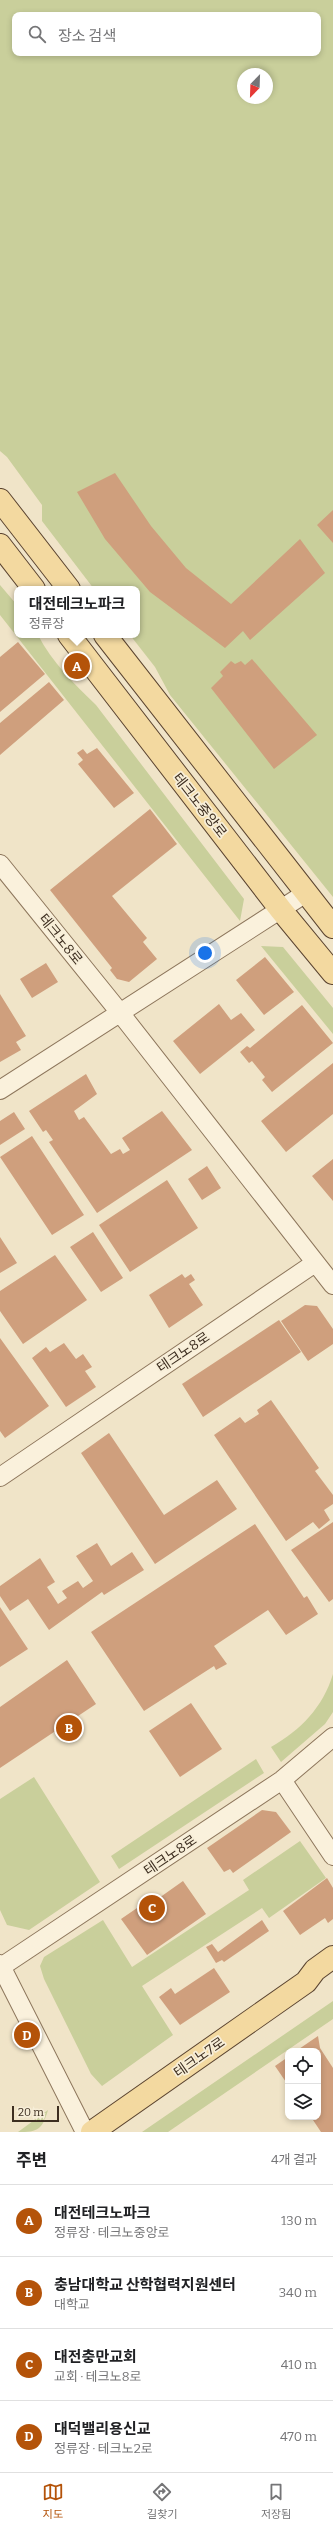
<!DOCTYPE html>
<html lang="ko">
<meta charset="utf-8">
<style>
body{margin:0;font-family:Bitter,"Noto Sans KR",serif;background:#f2f2f2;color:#202124}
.controls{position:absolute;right:12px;bottom:12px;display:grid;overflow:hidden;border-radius:8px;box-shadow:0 2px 6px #0003}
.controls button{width:36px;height:36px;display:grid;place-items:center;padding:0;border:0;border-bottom:1px solid #e0e0e0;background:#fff;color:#202124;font:20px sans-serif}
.compass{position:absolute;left:237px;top:68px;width:36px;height:36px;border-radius:50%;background:#fff;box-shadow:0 2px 6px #0003;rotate:203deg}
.scale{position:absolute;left:12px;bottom:10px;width:47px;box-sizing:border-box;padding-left:4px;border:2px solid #3d2e20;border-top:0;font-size:11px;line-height:14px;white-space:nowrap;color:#3d2e20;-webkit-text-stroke:3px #f7eed8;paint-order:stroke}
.you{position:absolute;left:205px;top:953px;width:14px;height:14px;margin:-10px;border:3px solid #fff;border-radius:50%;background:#1a73e8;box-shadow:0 0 0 6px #1a73e833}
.badge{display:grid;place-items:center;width:26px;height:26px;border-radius:50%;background:#b45309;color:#fff;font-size:13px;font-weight:700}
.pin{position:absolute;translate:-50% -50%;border:2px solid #fff;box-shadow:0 1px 4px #0006}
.popup{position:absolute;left:14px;top:586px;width:126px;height:52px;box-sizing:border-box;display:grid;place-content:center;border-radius:8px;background:#fff;filter:drop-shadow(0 1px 3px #0005);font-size:13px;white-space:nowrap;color:#757577}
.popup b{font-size:15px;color:#202124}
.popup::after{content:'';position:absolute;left:50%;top:100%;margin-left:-8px;border:8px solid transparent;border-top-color:#fff}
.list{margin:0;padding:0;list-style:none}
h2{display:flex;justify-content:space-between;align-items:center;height:52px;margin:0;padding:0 16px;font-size:17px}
h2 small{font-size:13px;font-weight:400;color:#757577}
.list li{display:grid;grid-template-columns:26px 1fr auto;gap:12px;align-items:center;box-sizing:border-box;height:72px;padding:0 16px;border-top:1px solid #e0e0e0}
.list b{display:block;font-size:15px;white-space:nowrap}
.list p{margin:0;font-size:13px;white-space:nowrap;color:#757577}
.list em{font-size:13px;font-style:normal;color:#757577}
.icon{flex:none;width:22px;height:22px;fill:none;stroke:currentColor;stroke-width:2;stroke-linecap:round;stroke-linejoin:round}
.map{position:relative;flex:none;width:333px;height:2132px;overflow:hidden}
.search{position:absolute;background:#fff;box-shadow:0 2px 6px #0003;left:12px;right:12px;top:12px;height:44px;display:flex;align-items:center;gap:10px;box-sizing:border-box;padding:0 14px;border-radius:8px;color:#757577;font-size:15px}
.sheet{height:340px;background:#fff}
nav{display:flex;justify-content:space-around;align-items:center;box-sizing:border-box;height:56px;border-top:1px solid #e0e0e0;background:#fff;font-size:11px;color:#757577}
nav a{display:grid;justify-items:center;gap:2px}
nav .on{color:#b45309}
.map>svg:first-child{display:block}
</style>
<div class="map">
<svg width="333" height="2132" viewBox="0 0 333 2132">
<rect width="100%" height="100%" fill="#f0e4c8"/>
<path fill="#c9cf9b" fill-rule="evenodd" d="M0,0H333V897L170,695L155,667L130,635H137V589H94L42,521V505L7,457L0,451ZM15,15H318V53H15ZM243,74H267V98H243Z
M0,585L17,605V635H38C52,662 74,684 96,705L244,899L240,921L0,615Z
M261,946L283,947L333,1008V1034Z
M333,1674V1712L325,1724L281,1762L271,1747C301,1730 323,1707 333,1674Z
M256,1759L264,1773L119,1869L111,1856Z
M34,1777L100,1882L29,1930L7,1925L0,1910V1799Z
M300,1841L326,1878L269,1918L262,1908L142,1986L173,2035L102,2086L91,2074L44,1979L40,1966L44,1957L103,1920L132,1967L249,1890L243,1880Z
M333,2001V2019L168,2132H142Z
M48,2110C42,2130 38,2132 18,2132Z"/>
<path fill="#cf9f7d" d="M115,473L151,526L186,568L231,604L300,539L325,573L250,640L243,631L225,648L150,592L105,539L77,492Z
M333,510V543L317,525Z
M18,642L45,674L0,712V657Z
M252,659L317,735L274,769L211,688L223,676L220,672L231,661L235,664L241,661L245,665Z
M49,682L64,700L0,755V723Z
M97,748L134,793L114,808L78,764L83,760L77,753L83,749L87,754Z
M150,809L177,844L112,896L147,938L143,942L157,959L129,982L117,979L110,970L112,968L50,890Z
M265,957L294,992L264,1015L236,980Z
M46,963L58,982L32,998L20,979Z
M0,994L26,1036L16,1042L21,1050L0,1062Z
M219,1004L231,1020L241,1013L255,1030L200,1074L173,1041Z
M302,1005L333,1043L272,1092L262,1080L265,1077L252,1061L249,1063L240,1052L247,1046L250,1048Z
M333,1063V1114L286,1152L261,1121Z
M86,1074L97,1094L74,1111L79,1120L84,1117L111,1154L120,1149L123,1154L130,1150L122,1138L162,1111L192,1150L97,1213L49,1142L53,1140L46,1130L43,1132L29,1111Z
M14,1112L25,1129L0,1145V1121Z
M32,1136L84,1215L52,1235L0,1157Z
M333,1159V1201L312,1176Z
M207,1166L221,1188L202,1200L188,1179Z
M167,1180L198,1228L130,1272L99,1225Z
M93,1232L123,1278L101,1292L70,1247Z
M0,1237L17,1263L0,1273Z
M55,1255L87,1300L23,1344L0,1311V1291Z
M182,1274L185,1278L191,1274L195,1280L189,1284L203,1305L169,1328L149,1295Z
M305,1305L317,1306L333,1329V1344L308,1361L281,1321Z
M279,1320L301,1352L203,1417L182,1384Z
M0,1338L49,1406L5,1438L0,1431Z
M64,1343L76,1359L83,1354L92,1367L85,1371L96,1387L66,1407L32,1358L46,1347L50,1352Z
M271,1400L319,1468L315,1471L333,1495V1504L324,1510L330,1520L319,1529L313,1522L286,1541L214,1435L240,1417L245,1423L259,1414L257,1410Z
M109,1433L164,1515L217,1480L237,1509L155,1564L81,1453Z
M333,1522V1599L329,1602L291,1550Z
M255,1524L304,1598L307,1596L318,1614L286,1635L268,1610L214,1646L227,1664L216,1670L214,1666L144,1711L91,1632Z
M97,1543L111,1566L132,1552L144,1570L104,1595L102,1592L49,1630L28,1599L10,1611L0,1596V1586L40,1558L55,1582L47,1587L58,1604L67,1598L62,1591L78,1581L83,1588L93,1581L76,1556Z
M0,1607L28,1649L0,1667Z
M67,1660L96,1704L0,1768V1707Z
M191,1703L222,1749L180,1777L149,1731Z
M262,1810L276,1812L291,1832L233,1873L230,1869L224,1872L207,1848Z
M327,1878L333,1888V1919L328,1923L325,1918L300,1935L283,1911Z
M183,1881L206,1914L147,1955L121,1919L156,1895L159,1898Z
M262,1920L269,1931L224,1962L222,1960L216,1963L206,1947L212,1944L218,1952Z
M214,1968L230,1992L180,2025L159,1997L171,1988L175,1994Z
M318,2036L320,2048L333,2068V2132H321L311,2117H318V2051H296Z
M288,2057V2085L275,2066Z"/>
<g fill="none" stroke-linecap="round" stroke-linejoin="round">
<g stroke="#8d765c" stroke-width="20">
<path id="minor" d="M0,864L121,1014L333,1285
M0,1090L306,893
M0,1477L315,1263
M282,1780L333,1856
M0,1964L85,2132
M1,1967L282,1780L333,1737"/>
</g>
<g stroke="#5b4430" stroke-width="24">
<path id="major" d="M0,500L69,589
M0,545L34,589
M69,635L281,910L333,973
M105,635L333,927
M92,2132L306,1982L315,1970L333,1957"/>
</g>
<use href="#minor" stroke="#faf1dc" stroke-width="18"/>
<use href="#major" stroke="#f3d9a0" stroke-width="22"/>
</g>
<g text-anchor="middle" stroke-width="3.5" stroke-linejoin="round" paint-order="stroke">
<g font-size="14" fill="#3d2e20" stroke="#f7eed8">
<text transform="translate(200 805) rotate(52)" y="5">테크노중앙로</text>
<text transform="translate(61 939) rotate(51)" y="5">테크노8로</text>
<text transform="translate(183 1352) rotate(-34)" y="5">테크노8로</text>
<text transform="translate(170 1855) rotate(-34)" y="5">테크노8로</text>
<text transform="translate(199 2057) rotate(-35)" y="5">테크노7로</text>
</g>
</g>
</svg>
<div class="controls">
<button><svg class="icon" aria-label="locate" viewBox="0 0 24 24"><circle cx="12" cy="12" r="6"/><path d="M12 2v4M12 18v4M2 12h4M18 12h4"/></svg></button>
<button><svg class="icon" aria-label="layers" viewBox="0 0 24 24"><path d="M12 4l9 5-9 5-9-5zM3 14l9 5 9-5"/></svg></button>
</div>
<svg class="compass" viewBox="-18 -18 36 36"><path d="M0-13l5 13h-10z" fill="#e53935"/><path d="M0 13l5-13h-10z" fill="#757577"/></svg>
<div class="scale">20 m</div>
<div class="you"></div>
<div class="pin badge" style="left:77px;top:666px">A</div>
<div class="popup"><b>대전테크노파크</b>정류장</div>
<div class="pin badge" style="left:69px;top:1728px">B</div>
<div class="pin badge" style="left:152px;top:1908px">C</div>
<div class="pin badge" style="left:27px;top:2035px">D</div>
<div class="search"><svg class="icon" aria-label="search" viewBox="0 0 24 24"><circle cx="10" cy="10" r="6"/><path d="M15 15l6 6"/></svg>장소 검색</div>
</div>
<section class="sheet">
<h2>주변<small>4개 결과</small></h2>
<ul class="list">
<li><span class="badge">A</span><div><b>대전테크노파크</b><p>정류장 · 테크노중앙로</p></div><em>130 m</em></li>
<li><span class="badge">B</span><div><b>충남대학교 산학협력지원센터</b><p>대학교</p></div><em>340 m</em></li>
<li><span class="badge">C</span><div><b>대전충만교회</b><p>교회 · 테크노8로</p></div><em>410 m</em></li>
<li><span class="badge">D</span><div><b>대덕밸리용신교</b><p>정류장 · 테크노2로</p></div><em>470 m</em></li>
</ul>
</section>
<nav>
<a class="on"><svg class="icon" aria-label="map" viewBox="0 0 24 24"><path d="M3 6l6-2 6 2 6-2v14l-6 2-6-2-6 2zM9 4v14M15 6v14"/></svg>지도</a>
<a><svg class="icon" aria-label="directions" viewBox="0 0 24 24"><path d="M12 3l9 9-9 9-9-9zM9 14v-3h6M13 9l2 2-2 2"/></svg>길찾기</a>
<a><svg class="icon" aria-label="saved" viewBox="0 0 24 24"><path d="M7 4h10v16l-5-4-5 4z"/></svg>저장됨</a>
</nav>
